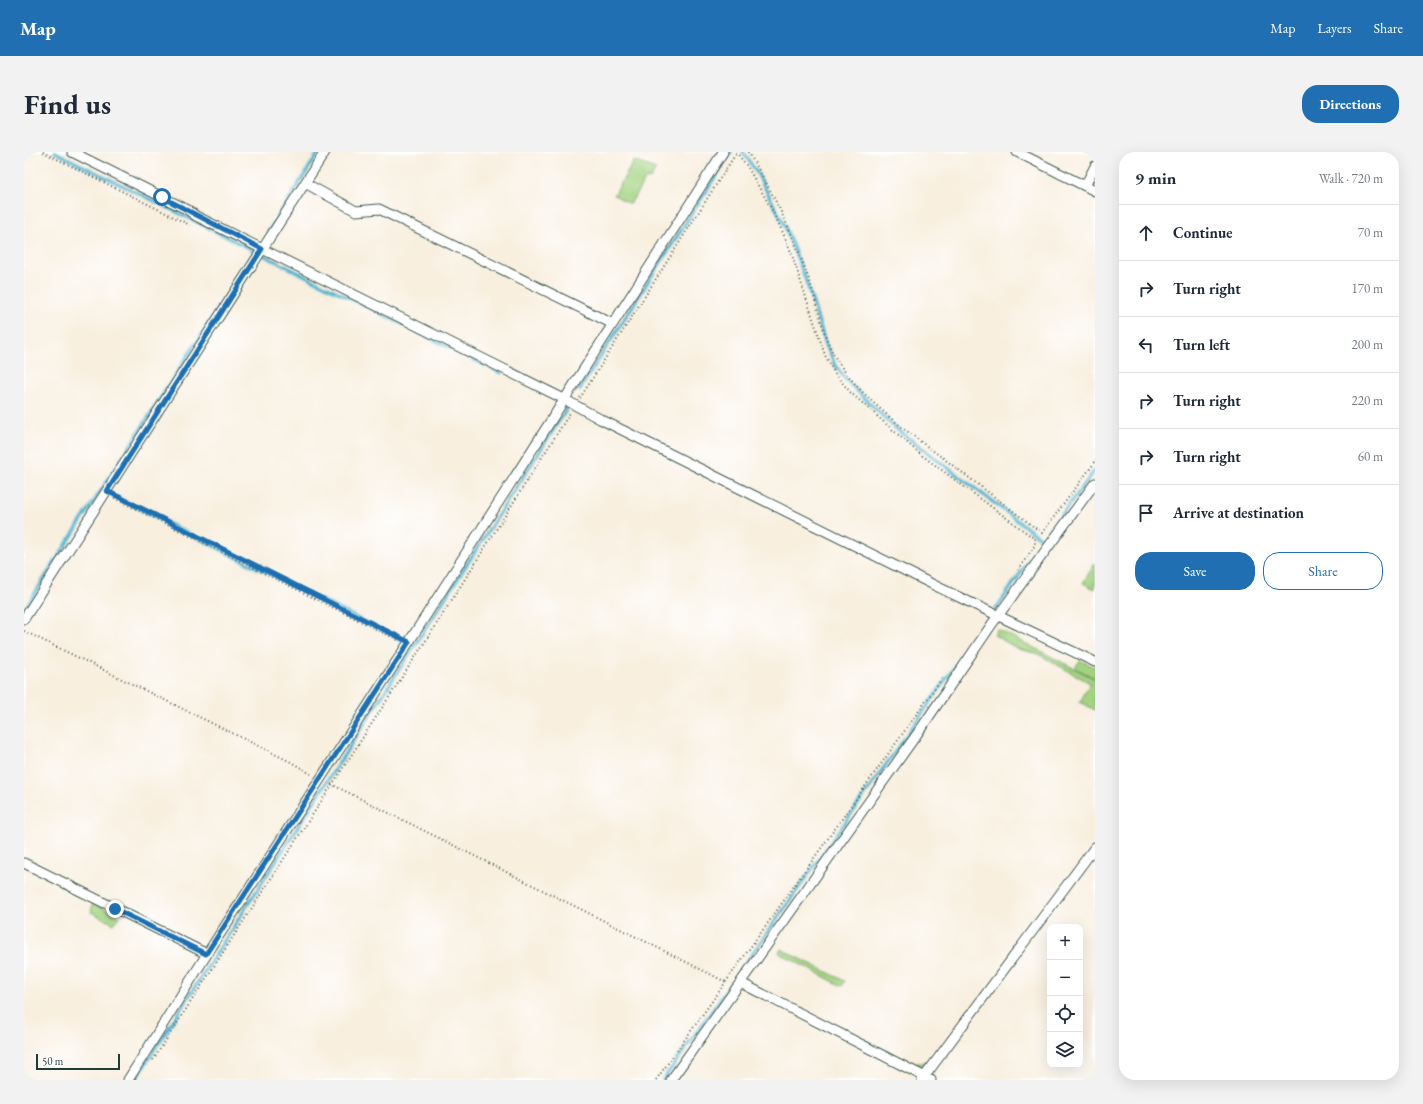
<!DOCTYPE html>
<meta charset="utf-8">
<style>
body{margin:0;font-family:"EB Garamond",serif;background:#f2f2f3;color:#1f2937}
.controls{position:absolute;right:12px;bottom:12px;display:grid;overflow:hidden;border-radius:8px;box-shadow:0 4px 16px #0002}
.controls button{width:36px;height:36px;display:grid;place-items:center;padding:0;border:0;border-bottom:1px solid #e0e1e3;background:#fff;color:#1f2937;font:20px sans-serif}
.scale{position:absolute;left:12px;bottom:10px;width:84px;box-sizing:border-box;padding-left:4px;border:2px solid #1f3d34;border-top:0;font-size:11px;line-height:14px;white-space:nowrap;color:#1f3d34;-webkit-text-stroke:3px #fff;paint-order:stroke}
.stop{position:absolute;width:12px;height:12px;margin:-9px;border:3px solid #1f6fb2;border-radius:50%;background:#fff}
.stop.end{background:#1f6fb2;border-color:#fff;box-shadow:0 1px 4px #0008}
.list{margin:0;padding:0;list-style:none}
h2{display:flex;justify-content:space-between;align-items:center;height:52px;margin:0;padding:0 16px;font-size:17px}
h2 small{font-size:13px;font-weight:400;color:#747a83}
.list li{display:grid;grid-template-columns:26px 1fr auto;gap:12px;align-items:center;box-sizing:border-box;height:56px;padding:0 16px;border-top:1px solid #e0e1e3}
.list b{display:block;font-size:15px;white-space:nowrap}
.list em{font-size:13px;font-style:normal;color:#747a83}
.actions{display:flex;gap:8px;padding:12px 16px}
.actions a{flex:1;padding:9px 0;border:1px solid #1f6fb2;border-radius:16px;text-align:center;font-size:14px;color:#1f6fb2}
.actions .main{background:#1f6fb2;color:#fff}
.icon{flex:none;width:22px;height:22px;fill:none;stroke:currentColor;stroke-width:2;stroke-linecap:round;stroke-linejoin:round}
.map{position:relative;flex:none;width:1071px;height:928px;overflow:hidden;border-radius:16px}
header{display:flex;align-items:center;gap:24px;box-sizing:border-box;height:56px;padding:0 20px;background:#1f6fb2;color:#fff}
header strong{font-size:19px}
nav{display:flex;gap:22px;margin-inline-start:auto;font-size:14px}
.intro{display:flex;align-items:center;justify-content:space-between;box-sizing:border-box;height:96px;padding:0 24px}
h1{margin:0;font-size:28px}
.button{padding:10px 18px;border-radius:16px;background:#1f6fb2;color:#fff;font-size:14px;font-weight:700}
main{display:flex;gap:24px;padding:0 24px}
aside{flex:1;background:#fff;border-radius:16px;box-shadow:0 4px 16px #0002}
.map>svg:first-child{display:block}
</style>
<header>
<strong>Map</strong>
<nav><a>Map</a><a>Layers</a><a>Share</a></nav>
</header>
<div class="intro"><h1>Find us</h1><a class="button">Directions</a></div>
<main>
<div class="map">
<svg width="1071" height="928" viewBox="0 0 1071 928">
<rect width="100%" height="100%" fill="#fff"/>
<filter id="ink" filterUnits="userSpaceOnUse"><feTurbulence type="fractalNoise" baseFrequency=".025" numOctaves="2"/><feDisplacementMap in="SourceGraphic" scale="8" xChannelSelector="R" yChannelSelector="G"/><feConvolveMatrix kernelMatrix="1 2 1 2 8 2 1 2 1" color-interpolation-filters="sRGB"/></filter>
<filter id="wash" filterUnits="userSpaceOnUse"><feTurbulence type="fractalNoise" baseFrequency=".012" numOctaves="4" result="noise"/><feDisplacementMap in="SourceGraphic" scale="16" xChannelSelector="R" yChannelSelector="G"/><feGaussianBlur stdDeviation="0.9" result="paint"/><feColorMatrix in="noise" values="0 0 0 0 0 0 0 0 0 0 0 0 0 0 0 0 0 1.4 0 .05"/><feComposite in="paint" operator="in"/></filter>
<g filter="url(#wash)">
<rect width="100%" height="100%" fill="#f8efdf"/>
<path fill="#a3d381" stroke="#61885a" d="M610,9L632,17L626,27L622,26L606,52L590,43Z
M1071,411V437L1059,431Z
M973,477L1071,527V558L1056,550L1066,531L1014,502L994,497L970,483Z
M1056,508L1071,515V526L1051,516Z
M69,751L96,765L90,772L67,760Z
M757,797L821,829L818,834L755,801Z
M815,874L884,910C900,913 905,910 915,898C908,909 906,917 891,918L810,877Z"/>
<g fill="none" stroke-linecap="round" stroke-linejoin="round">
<path stroke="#52b5d1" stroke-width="3.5" d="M31,0L233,100
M719,0L733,21L760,72L781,126L802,193L811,213L823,229L870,275L1019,388
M244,80L295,0
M239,103L477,221
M555,238L707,0
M86,342L381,490
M0,458L232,98
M111,928L544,255L541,254
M639,928L972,457L1019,388L1071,318"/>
</g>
</g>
<g filter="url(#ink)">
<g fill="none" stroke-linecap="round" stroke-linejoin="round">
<g stroke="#40584e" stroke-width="11">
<path id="minor" d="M48,0L164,58L172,64L540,247L576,267L916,436L1071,510
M993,0L1071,39
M281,31L332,59L355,57L589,172
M1061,34L1071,14
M0,467L301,0
M0,711L183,802
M717,831L907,928
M104,928L183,802L385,490L699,0
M647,928L898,575L968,472L1071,331
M898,928L1071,695"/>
</g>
<path stroke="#40584e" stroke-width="2" stroke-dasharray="1 3" stroke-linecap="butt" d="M19,0L166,73
M712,0L723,14L748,58L759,81L767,100L801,203L811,222L827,241L896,302L1011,387V393L994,418
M724,0C750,42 769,82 785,128C794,153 798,182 811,205C834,244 883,280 919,306C952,331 985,356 1018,381L1071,310
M556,246L713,0
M91,343L377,486
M90,346L376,489
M0,479L267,610L287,622
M307,632L702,830
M129,908L410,476L546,261
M632,928L919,525"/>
<use href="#minor" stroke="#fff" stroke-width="9"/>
</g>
</g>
<g fill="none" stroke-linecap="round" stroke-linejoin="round" filter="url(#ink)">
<path stroke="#1f6fb2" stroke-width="5" d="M91,757L182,802L385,490L83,339L238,97L138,45"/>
</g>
</svg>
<div class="controls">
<button>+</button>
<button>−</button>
<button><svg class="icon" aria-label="locate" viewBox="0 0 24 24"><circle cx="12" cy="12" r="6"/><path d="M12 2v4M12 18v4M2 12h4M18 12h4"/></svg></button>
<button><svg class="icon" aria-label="layers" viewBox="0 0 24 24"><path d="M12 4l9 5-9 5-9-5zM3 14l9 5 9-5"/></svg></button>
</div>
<div class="scale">50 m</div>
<div class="stop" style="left:138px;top:45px"></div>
<div class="stop end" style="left:91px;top:757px"></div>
</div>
<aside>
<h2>9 min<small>Walk · 720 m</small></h2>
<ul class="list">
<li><svg class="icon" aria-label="ahead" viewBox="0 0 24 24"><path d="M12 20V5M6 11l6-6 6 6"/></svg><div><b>Continue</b></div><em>70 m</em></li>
<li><svg class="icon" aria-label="right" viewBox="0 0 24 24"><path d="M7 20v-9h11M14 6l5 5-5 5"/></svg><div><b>Turn right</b></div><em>170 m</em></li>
<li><svg class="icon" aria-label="left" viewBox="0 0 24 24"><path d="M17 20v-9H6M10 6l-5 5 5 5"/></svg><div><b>Turn left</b></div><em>200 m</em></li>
<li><svg class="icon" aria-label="right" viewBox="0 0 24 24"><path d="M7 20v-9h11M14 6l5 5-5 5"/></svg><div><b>Turn right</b></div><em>220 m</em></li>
<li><svg class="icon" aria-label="right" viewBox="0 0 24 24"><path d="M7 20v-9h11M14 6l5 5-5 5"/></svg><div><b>Turn right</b></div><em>60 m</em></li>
<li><svg class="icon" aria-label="arrive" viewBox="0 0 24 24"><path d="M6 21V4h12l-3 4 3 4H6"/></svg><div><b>Arrive at destination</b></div></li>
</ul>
<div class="actions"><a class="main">Save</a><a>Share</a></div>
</aside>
</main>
